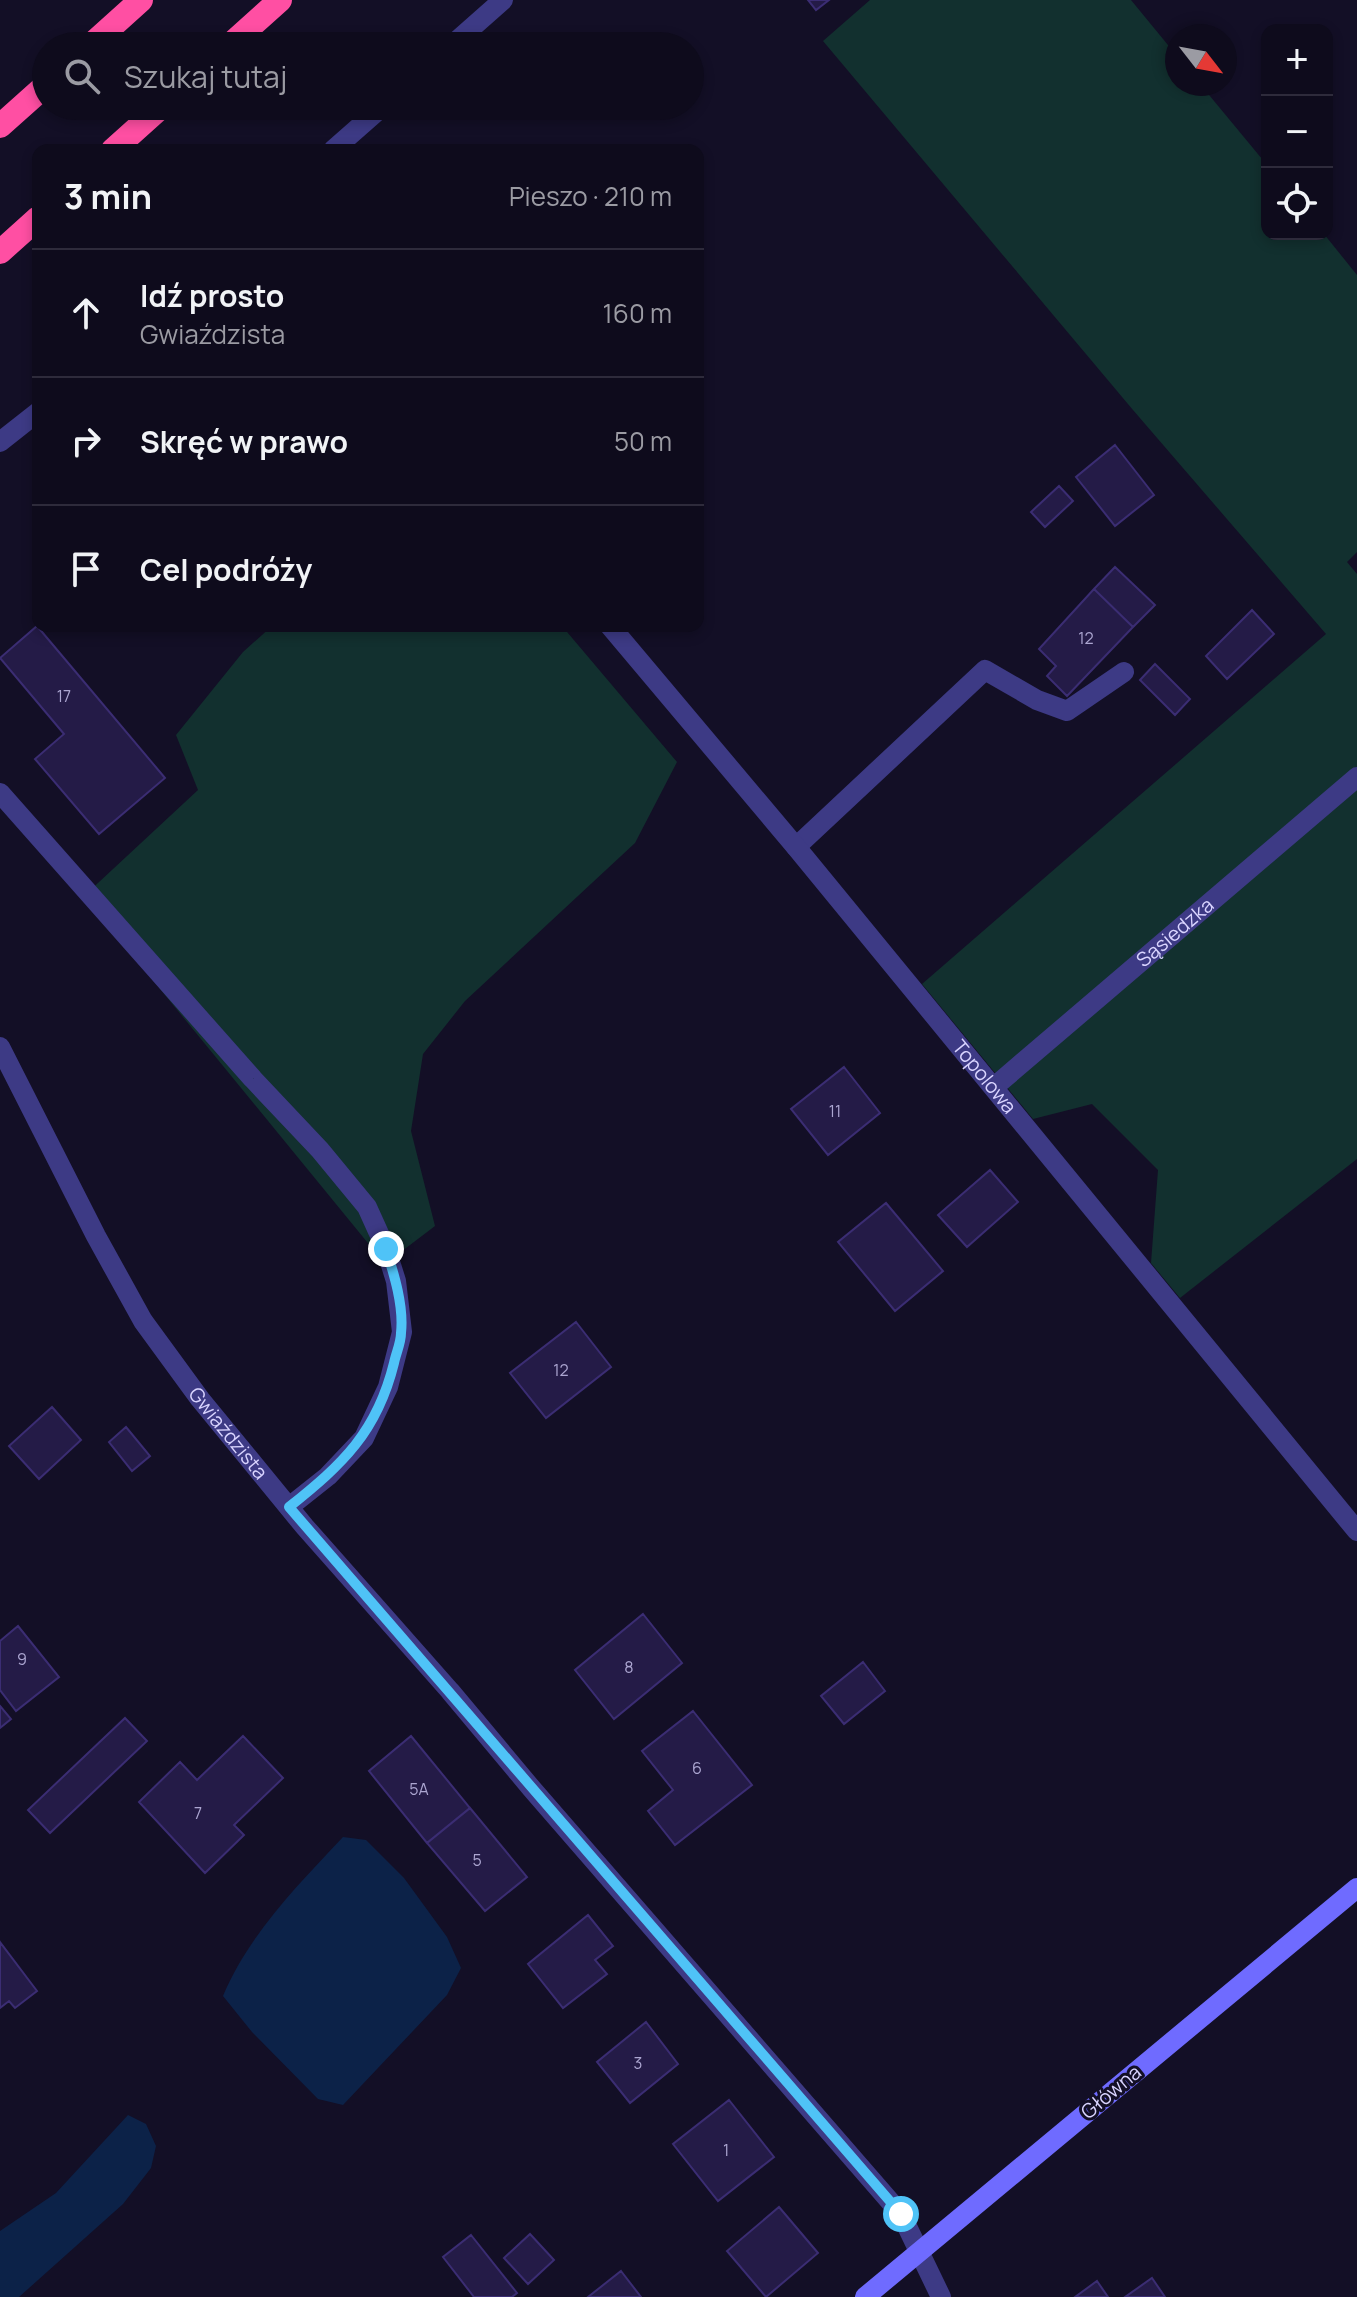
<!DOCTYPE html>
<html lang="pl">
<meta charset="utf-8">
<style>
body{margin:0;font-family:Manrope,sans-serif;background:#171425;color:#f1f3f6}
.controls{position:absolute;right:24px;top:24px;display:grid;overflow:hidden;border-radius:16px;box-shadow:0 4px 12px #0003}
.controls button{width:72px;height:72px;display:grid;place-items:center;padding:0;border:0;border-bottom:2px solid #2e2b3b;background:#0e0b1c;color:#f1f3f6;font:40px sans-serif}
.compass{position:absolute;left:1165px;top:24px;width:72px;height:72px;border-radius:50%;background:#0e0b1c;box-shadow:0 4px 12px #0003;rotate:121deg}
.stop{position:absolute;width:24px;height:24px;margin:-18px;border:6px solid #4fc3f7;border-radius:50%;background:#fff}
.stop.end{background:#4fc3f7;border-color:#fff;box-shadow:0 2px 8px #0008}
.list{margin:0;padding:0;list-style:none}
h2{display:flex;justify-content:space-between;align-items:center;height:104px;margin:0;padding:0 32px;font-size:34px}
h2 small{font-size:26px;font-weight:400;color:#9b9ba3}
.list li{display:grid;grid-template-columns:52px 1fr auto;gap:24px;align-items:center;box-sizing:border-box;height:128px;padding:0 32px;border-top:2px solid #2e2b3b}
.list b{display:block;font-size:30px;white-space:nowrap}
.list p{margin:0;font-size:26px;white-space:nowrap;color:#9b9ba3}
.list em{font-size:26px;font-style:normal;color:#9b9ba3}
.icon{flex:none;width:44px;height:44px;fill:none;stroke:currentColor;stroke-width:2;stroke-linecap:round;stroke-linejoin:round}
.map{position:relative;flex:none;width:1357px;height:2297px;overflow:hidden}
.search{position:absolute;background:#0e0b1c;box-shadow:0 4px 12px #0003;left:32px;top:32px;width:672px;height:88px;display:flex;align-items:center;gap:20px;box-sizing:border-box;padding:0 28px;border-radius:44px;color:#9b9ba3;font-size:30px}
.panel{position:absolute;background:#0e0b1c;box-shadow:0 4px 12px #0003;left:32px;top:144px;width:672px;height:488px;border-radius:16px}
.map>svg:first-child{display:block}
</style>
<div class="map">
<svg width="1357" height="2297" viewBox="0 0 1357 2297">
<rect width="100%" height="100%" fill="#130f26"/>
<path fill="#12302f" d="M870,0H1131L1177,56V84H1200L1267,165V234H1324L1357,275V552L1347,562L1357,574V1159L1180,1298L1151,1263L1158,1170L1092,1104L1033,1119L922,984L1326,634L1133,410L823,41Z
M272,626H562L677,762L635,843L465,1001L423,1054L411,1131L435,1226L385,1264L84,896L198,790L176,735L243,652Z"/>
<path fill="#0c2248" d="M343,1837L366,1840L404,1878L447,1937L461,1968L447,1995L343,2105L318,2099L252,2032L223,1996C249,1934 298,1885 343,1837Z
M128,2115L146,2124L156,2146L151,2168L123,2204L19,2297H0V2231L56,2193Z"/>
<path fill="#241b47" stroke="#3b2d73" stroke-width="2" d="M808,0H829L816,10Z
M1115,445L1154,495L1115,526L1076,477Z
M1059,486L1073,501L1045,527L1031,512Z
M1115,567L1155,605L1133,627L1094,589Z
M1094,589L1133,627L1067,696L1047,676L1056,666L1039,649Z
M1252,610L1274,634L1227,679L1206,656Z
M37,626L165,778L99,834L35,759L64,734L0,658Z
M1155,664L1190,699L1175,715L1140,680Z
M844,1067L880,1113L828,1155L791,1109Z
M990,1170L1018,1202L967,1247L938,1215Z
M886,1203L943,1271L895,1311L838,1242Z
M576,1322L611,1367L546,1418L510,1373Z
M52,1407L81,1440L39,1479L9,1446Z
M126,1427L150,1456L132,1471L109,1442Z
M643,1614L682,1663L614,1719L575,1670Z
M18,1626L59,1677L16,1711L0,1690V1641Z
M863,1662L885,1691L844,1724L821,1696Z
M0,1706L11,1719L0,1728Z
M693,1711L752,1785L675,1845L648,1811L673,1790L642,1751Z
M125,1718L147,1741L50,1833L28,1810Z
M243,1736L283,1778L234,1825L244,1835L205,1873L139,1802L180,1762L197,1780Z
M411,1736L470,1808L427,1843L369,1771Z
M470,1808L527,1877L485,1911L427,1843Z
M588,1915L613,1946L595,1960L607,1974L563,2008L528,1964Z
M0,1942L37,1991L15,2008L9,2001L0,2008Z
M646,2022L678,2064L630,2103L597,2062Z
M729,2100L774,2157L718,2201L673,2144Z
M779,2207L818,2253L766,2297L727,2251Z
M530,2234L554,2260L528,2284L504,2258Z
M471,2235L517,2293L512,2297H474L443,2257Z
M621,2271L641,2297H588Z
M1152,2278L1165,2297H1125Z
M1097,2281L1108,2297H1075Z"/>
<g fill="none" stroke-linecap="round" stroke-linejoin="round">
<path stroke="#3d3a85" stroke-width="20" d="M451,46L503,0
M333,150L383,106
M796,847L985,670L1037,700L1067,711L1124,672"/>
<g stroke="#3d3a85" stroke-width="20">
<path d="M0,442L38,412"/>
<path id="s1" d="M610,626L796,847L1357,1531"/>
<path d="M0,793L253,1079L320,1150L367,1207L386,1249L396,1281L402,1332L388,1387L364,1438L328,1476L289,1507"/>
<path id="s2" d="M0,1047L96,1236L143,1321L200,1399L305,1527L450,1691L532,1789L901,2214L941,2297"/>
<path id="s3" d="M994,1087L1357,777"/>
</g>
<path stroke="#6f6bff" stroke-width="20" d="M865,2297L1357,1888"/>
<path stroke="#ff4fa3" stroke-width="24" d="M90,46L141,0
M229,46L280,0
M0,126L46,85
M113,150L162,106
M0,252L38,218"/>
</g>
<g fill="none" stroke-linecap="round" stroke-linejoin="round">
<path stroke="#4fc3f7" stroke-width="10" d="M386,1249C394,1274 404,1306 401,1333C401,1343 396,1353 394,1363C377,1432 343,1464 289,1507L901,2214"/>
</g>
<g text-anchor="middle" stroke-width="6" stroke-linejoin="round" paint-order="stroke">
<g font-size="16" fill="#aca6d1">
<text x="1086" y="644">12</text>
<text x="64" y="702">17</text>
<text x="835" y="1117">11</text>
<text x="561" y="1376">12</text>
<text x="22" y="1665">9</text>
<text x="629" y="1673">8</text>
<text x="697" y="1774">6</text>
<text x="419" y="1795">5A</text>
<text x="198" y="1819">7</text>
<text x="477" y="1866">5</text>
<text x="638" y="2069">3</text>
<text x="726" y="2156">1</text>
</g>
<g font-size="20" fill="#d9d4ff" stroke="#130f26">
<text dy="7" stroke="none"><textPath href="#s3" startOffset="238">Sąsiedzka</textPath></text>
<text dy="7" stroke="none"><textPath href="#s1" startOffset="586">Topolowa</textPath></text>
<text dy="7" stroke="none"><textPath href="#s2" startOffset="450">Gwiaździsta</textPath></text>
<text transform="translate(1111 2092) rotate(-40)" y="7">Główna</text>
</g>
</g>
</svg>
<div class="controls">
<button>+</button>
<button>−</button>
<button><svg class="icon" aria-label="locate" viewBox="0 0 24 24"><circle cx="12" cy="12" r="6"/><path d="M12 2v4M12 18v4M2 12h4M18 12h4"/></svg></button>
</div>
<svg class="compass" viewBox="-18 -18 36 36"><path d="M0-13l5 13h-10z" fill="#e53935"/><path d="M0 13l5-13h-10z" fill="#9b9ba3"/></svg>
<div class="stop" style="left:901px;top:2214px"></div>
<div class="stop end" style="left:386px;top:1249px"></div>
<div class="search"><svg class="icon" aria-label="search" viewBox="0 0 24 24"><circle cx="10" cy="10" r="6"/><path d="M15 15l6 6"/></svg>Szukaj tutaj</div>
<section class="panel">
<h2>3 min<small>Pieszo · 210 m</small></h2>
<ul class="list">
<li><svg class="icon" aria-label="ahead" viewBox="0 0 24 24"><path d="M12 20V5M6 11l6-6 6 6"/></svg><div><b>Idź prosto</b><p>Gwiaździsta</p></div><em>160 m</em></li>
<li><svg class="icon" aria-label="right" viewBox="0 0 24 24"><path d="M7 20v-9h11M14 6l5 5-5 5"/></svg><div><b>Skręć w prawo</b></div><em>50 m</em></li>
<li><svg class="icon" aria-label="arrive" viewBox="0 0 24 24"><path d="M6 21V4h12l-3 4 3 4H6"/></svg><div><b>Cel podróży</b></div></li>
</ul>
</section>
</div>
